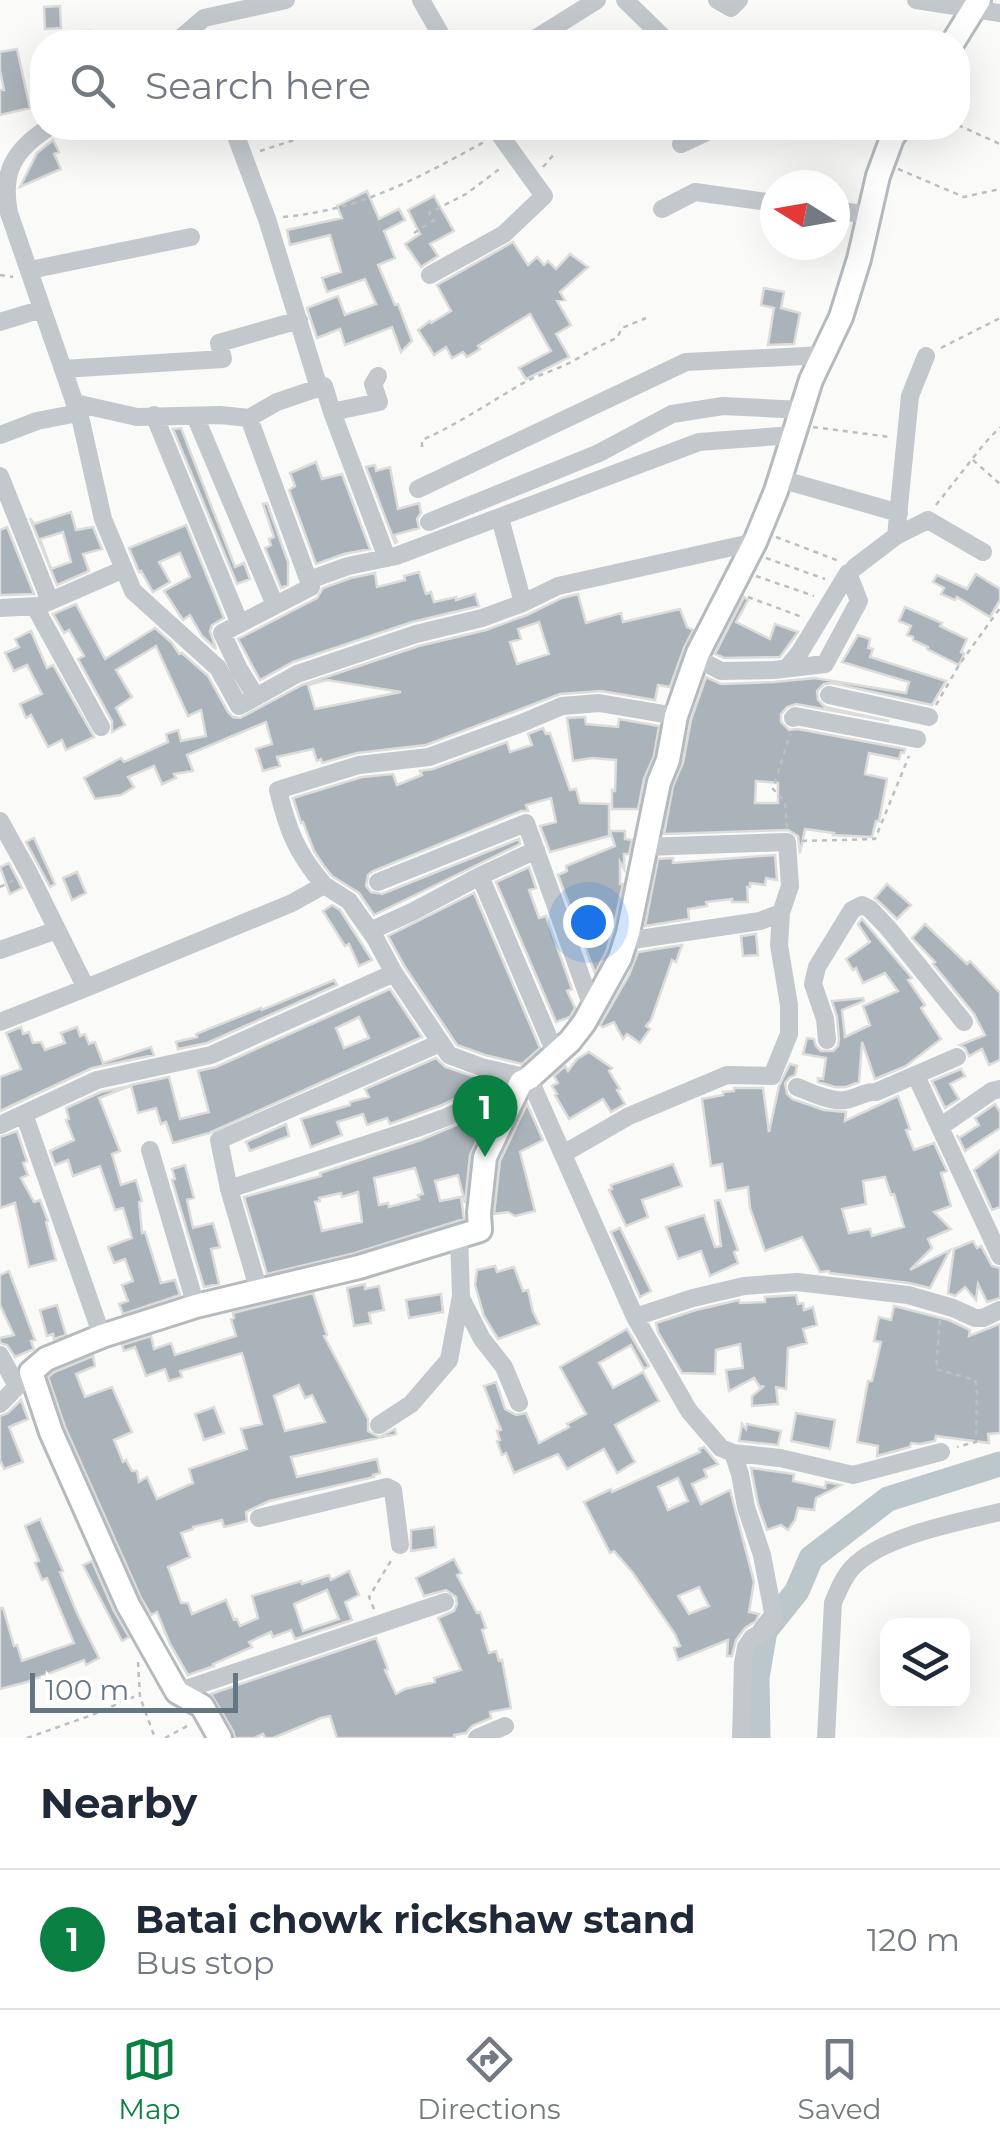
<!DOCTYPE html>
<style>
body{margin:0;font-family:Montserrat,sans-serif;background:#f6f6f7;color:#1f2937}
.controls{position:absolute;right:30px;bottom:30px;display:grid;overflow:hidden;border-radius:20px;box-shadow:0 10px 40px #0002}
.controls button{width:90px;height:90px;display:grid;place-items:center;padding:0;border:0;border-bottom:2px solid #e0e1e3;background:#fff;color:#1f2937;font:50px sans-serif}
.compass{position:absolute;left:760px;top:170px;width:90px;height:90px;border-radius:50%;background:#fff;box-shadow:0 10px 40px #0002;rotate:281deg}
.scale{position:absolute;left:30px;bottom:25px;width:208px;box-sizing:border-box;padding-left:10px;border:5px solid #657683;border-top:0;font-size:28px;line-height:35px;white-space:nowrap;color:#657683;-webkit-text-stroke:8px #fff;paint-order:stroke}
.you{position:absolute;left:588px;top:922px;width:35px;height:35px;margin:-25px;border:8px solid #fff;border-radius:50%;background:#1a73e8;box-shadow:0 0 0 15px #1a73e833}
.badge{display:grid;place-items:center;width:65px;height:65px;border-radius:50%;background:#0b8043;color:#fff;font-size:32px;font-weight:700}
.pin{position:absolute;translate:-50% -82px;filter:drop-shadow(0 2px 5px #0008)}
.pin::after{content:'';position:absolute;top:52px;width:35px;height:30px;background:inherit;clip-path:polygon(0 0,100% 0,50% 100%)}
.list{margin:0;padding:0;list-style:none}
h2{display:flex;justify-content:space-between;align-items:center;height:130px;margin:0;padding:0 40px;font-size:42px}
h2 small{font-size:32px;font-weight:400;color:#747a83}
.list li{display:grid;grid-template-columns:65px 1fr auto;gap:30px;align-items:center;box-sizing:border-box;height:140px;padding:0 40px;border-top:2px solid #e0e1e3}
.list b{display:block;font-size:38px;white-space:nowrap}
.list p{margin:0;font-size:32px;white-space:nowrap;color:#747a83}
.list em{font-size:32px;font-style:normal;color:#747a83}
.icon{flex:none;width:55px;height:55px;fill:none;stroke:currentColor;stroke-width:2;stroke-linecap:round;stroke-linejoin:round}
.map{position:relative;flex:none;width:1000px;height:1738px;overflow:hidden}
.search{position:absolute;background:#fff;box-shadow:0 10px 40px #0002;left:30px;right:30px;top:30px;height:110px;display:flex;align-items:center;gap:25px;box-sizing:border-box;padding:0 35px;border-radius:40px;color:#747a83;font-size:38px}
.sheet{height:270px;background:#fff}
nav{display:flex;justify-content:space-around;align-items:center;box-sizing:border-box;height:140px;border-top:2px solid #e0e1e3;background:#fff;font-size:28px;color:#747a83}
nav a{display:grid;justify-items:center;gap:5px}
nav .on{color:#0b8043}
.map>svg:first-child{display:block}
</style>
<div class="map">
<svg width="1000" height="1738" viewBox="0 0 1000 1738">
<rect width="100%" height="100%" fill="#fafaf8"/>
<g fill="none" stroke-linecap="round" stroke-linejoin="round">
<path stroke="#bbc7cb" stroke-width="25" d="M758,1738L757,1677L765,1631L797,1591L811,1558L888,1499L1000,1464"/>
</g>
<path fill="#aab3b9" stroke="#dcdcda" stroke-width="2.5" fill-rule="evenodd" d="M60,6L61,28L45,29L44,7Z
M89,31L90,42H53V36Z
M17,49L30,108L0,115V90H4L0,70V52Z
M53,140L59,152L54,154L61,169L20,187L37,153Z
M367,191L379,219L399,209L405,220L384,231L395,258L378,265L395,305L398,304L412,341L401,352L392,327L345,345L340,329L317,338L307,308L338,296L345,315L376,304L365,279L327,292L322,278L341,272L330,235L290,245L287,230L342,218L337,206Z
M434,196L454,231L430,244L438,256L421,267L405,244L420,234L408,210Z
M513,242L528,265L537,257L544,265L548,261L556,269L570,254L588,267L560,292L565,300L557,301L571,325L556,334L569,357L526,379L519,368L551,351L530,314L478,346L480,349L467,357L463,352L452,358L446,347L434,355L418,330L430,321L431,323L451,311L437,285Z
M764,288L784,292L781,308L800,313L794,344L768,345L774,308L761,305Z
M181,428L235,567L244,563L250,579L237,584L173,429Z
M316,462L322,479L342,474L370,549L344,554L316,564L289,490L295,486L290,473Z
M375,465L376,471L390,467L398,509L419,503L421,513L417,519L419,528L394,535L397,542L395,543L366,467Z
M267,503L288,562V585L281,588L265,548L271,545L269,539L274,537L263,504Z
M71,512L76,530L93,527L102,549L83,554L89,571L57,585L30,518L34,524ZM63,532L71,562L51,569L40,539Z
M186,525L224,618L212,625L210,631L216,649L202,636L190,615L183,620L181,617L164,591L190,577L180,553L159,562L170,582L153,592L141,571L139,572L129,548Z
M7,527L34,594L0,595V530Z
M419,572L426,594L431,592L434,602L456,597V600L475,594L479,606L412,622L293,662L260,680L238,639L317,598L323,588L351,578L375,573L377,587L405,580L404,576Z
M976,574L1000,589V600L990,617L957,597L955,600L941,594L944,588L933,582L937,575L967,589Z
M578,594L586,623L621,613L623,622L680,609L687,627L693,630L684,648L670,687L658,685L655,700L601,691L560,694L426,745L357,753L322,763L321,759L317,761L313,749L277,757L280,766L263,771L256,749L272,744L266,722L187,755L193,771L174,774L176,778L162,784L154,766L128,777L134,787L121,795L95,799L84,778L121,758L124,762L168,742L166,734L178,730L181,741L206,736L201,710L188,716L156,646L116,670L132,697L116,708L125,725L112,732V721L78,659L84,656L69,630L64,633L53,614L76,604L105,659L155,628L172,643L179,654L182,653L208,676L228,712L233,717L240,718L302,685L419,646L486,630L527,615L562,598ZM539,622L549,654L517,664L510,642L521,639L518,629ZM327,680L401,692L315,709L308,685Z
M744,597L748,600L736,622L770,639L775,624L798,632L780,657L724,658L715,654Z
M905,607L942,623L940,626L967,639L961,652L964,654L959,665L927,649L928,647L913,640V637L907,635L911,626L899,621Z
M31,631L47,668L53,665L94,737L66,750L62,740L48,747L31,715L26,718L20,704L42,694L27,665L14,671L5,653L19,647L15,639Z
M858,635L870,639L868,648L873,649L870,657L946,681L932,705L832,683L824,684L817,691L818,700L825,707L889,721L796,704L787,707L781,714V722L789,730L798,729L905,749L904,753L901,752L899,759L869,753L865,774L887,779L879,821H876L872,837L833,835L834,833L805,829L800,853L798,836L788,830L664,834L673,786L683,763L691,720L706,677L721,684L774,682L815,678L906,693L909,682L842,662ZM756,781L778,783V803H755Z
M585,717L586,724L618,727L619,719L659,726L654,756L644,779L638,809H612V790L615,791L616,760L592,758L573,761L567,718Z
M543,728L546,734L550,733L570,790L576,789L580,803L609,804V836L550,852L540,826L556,822L551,798L526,805L528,811H521L373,871L368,875L366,886L371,892L382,894L519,839L520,844L374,915L359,893L332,876L324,866L314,851L303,822L301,823L293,798L362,777L393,774L397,785L422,775L420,771L433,769L507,742L510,752L532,745L528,734Z
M610,831H625V839L632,840L629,854H624V869L620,862V884H623L613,929L606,952L595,973L558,875L567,871L566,866L615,846Z
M34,838L55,884L50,887L26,842Z
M775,855L777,880L766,878L765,885L750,883V887H747L748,902H732V899L706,902L707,906L688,909L689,919L645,926L658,859L673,858V863Z
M9,863L22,888L10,894L0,867Z
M529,867L536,888L529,890L539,918L546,916L572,989L567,991L575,1008L570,1017L556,1022L496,882Z
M77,872L86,893L72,900L63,878Z
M887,884L911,905L897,919L875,898Z
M474,893L540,1048L522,1064L485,1055L457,1045L405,967L388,936Z
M332,905L340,910L372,960L359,966L349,944L345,946L323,911Z
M862,919L912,978L908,980L925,1005L921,1008L941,1039L906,1066L875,1079L862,1042L859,1082L846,1087H835L818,1082V1078L823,1079L826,1058L803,1054L807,1038L814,1039L816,1046L821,1051H833L838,1046L839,1039L837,1017L832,1001L863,998L864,1001L842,1010L845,1037L870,1025L863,1006L898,991L885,973L863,983L856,968L853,970L846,959L870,942L858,924Z
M925,924L967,964L970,961L1000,993V1060L989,1065L982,1049L969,1056L965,1048L960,1045L985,1035L974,1014L933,964L935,962L912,938Z
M756,934L758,955L743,956L741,936Z
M682,945L676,962L672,960L651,1020L646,1026L650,1029L640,1043L627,1034L623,1039L614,1022L603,1027L600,1025L629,975L638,952Z
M334,980L337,985L207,1043L178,1049L176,1042L197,1037L196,1034L261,1008L262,1010Z
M390,989L422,1037L209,1133L173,1143L166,1122L161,1124L156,1108L138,1113L131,1085L169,1077L180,1119L209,1112L198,1071L216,1067ZM359,1017L369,1038L344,1048L336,1028Z
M21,1027L23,1034L29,1032L33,1043L41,1042L45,1050L65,1043L61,1033L77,1027L80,1036L85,1034L89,1044L95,1042L103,1063L151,1047L154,1055L92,1068L0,1111V1077L21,1069L6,1033Z
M589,1052L612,1068L609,1071L620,1089L617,1090L625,1104L611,1112L603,1099L569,1119L555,1095L557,1094L552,1086L558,1083L554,1076L565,1066L568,1071L577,1059Z
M436,1058L445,1067L491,1082L442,1105L390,1124L387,1118L367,1125L363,1114L337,1122L342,1135L311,1147L301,1119L350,1105V1102L369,1097L365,1089Z
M790,1064L797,1066L795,1075L789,1078L785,1083L787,1094L792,1099L824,1110L846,1112L845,1121L898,1096L910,1129L906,1130L914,1150L934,1143L947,1171L941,1173L951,1206L934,1212L951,1229L928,1239L932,1248L910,1270L950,1250L930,1288L909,1283L830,1273L829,1271L820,1272L802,1237L765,1251L750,1208L748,1187L726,1191L722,1164L711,1166L702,1099L723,1095V1092L734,1091V1088H763L769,1132L779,1086ZM885,1177L891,1195L894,1194L904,1227L872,1236L870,1229L849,1233L842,1209L866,1204L863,1181Z
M961,1069L965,1076L950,1084L959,1099L945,1108L932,1081Z
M130,1086L99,1098L120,1151L112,1154L121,1185L136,1180L142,1201L139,1202L142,1233L145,1232L161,1283L175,1280L180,1295L123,1314L119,1304L128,1301L122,1285L133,1281L125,1259L114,1263L108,1247L132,1238L123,1208L115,1210L100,1166L73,1176L68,1160L55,1165L50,1151L74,1140L66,1120L69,1119L66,1108L101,1092Z
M527,1104L543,1140L520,1152L535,1211L515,1216L508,1212L494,1214L500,1161Z
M995,1104L1000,1112V1128L965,1151L957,1135L959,1138L979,1125L975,1118Z
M491,1110L470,1155L465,1203L458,1175L435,1181L440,1201L461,1197L464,1219L355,1253L267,1274L244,1197L321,1176L320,1173L421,1140ZM415,1168L423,1194L418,1195L419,1199L389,1207L388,1203L379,1205L374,1178ZM358,1192L362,1222L322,1231L315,1202L320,1201L319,1198L341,1193L342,1197Z
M286,1124L289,1136L250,1151L246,1142Z
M17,1131L27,1161L23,1163L28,1175L21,1178L34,1202L40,1200L48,1221L46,1222L56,1260L29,1267L15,1203L0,1208V1137Z
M1000,1150V1207L992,1210L974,1170Z
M673,1164L682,1186L642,1200L648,1217L626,1226L609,1190L612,1189L611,1185Z
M185,1165L194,1198L187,1200L193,1228L213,1223L220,1247L211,1249L219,1284L204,1287L172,1180L175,1179L172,1169Z
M720,1200L738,1250L734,1252L738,1263L710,1276L701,1251L678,1259L666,1227L704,1215L715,1247L721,1246L715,1201Z
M620,1228L651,1291L640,1297L611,1232Z
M973,1241L977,1248L981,1246L992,1266L1000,1268V1298L987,1302L978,1284L976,1300L965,1287L955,1296L948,1293L954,1249Z
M495,1266L497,1272L514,1267L523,1291L528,1290L533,1312L539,1324L498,1339L484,1316L475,1285L477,1270Z
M9,1271L35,1340L31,1341L34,1349L15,1357L7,1345L0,1343V1338L14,1335L0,1305V1275Z
M365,1284V1289L379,1286L384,1310L369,1313L371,1323L354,1326L347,1288Z
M313,1293L327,1335L324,1336L368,1419V1431L379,1437L395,1429L396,1434L291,1457L297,1477L377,1459L380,1473L373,1475L374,1477L269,1501L246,1512L247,1521L236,1524L224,1527L222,1520L193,1527V1529L181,1533L190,1557L168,1567L181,1603H188L192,1614L226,1600L234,1620L237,1619L240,1626L258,1618L252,1596L301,1581L302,1584L329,1575L331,1580L349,1571L359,1595L345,1602L352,1620L295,1639L291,1630L273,1637L271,1632L249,1642L252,1647L213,1664L214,1666L188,1675L170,1644L157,1612L151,1615L141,1598L65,1427L48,1377L54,1372L93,1356L95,1366L76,1374L85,1397L112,1387L132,1432L114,1440L123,1462L126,1460L132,1471H137L139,1482L147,1477L157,1499L193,1483L189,1469L247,1449L241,1429L262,1424L242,1353L180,1371L182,1377L169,1381L165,1369L146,1376L135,1347L124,1351L122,1345L151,1336L154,1349L171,1343L175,1355L236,1336L231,1319L234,1318L233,1313ZM299,1385L305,1398L312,1395L325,1422L285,1431L274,1396ZM327,1590L339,1619L303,1631L294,1604Z
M441,1294L443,1312L409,1318L406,1300Z
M796,1295L798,1304L803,1303L804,1310L813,1307L817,1325L803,1329L807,1343L788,1348L786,1389L776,1387L778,1404L752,1406V1396L764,1386L760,1387L754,1378L729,1391L726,1370L743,1368L740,1344L716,1350L715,1374L682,1373L658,1332L656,1323L696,1310L739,1300L740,1303L765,1302V1297Z
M57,1305L66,1335L54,1339L53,1334L47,1336L40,1310Z
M894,1306L949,1320L970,1330L969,1336L1000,1324V1433L988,1434L989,1443L936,1436L935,1441L920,1444L911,1443L910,1447L877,1456L878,1446L857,1442L868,1381H872L881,1342L874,1341L877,1326L879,1317L891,1320Z
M627,1329L649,1366L644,1369L631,1345L599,1363L613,1388L643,1372L659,1401L615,1425L635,1462L617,1473L604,1449L567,1469L558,1454L514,1473L506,1453L502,1455L497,1441L500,1440L497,1431L501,1430L484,1386L496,1382L505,1409L516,1415L526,1413L539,1443L569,1427L567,1424L586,1414L560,1367Z
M21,1400L28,1419L9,1427L23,1462L4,1469L0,1460V1416L8,1413Z
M214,1407L224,1433L204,1440L195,1414Z
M796,1413L835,1420L830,1449L791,1441Z
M742,1424L746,1429L747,1424L781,1431L778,1445L739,1441Z
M704,1447L718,1464L704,1470L707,1477L692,1484L701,1504L730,1490L754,1582L749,1612L759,1614L756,1621L745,1628L736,1640L732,1656H727L728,1640L678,1660L674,1648L680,1646L675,1634L633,1573L614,1551L610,1553L584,1502L611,1489L612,1492L700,1452L699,1449ZM678,1478L688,1501L668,1510L658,1487ZM699,1587L709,1606L689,1614L678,1596Z
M751,1468L794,1474L793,1481L825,1488L826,1482L841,1485L816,1498L814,1510L798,1508L795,1520L788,1530L781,1525L767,1530L758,1504Z
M40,1519L63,1571L60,1572L76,1611L99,1658L86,1665L84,1660L27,1682L0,1689V1608H3L14,1646L17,1645L22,1661L74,1643L47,1578L42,1580L35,1563L39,1561L25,1526Z
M434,1527L436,1547L411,1551V1530Z
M454,1559L461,1573L457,1575L477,1613L480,1612L486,1628L482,1630L489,1653L496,1651L499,1661L502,1660L511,1708L490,1712L491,1718L472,1726L466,1733L454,1735L455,1738H337L330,1716L321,1718L273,1738H265L263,1734L254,1738H235L233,1731L211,1694L376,1638L388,1669L385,1670L396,1694L405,1689L435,1682L434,1678L461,1670L438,1618L454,1611L457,1604L456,1597L446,1590L424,1596L416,1578Z
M92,1561L114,1611L129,1637L122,1641L83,1565Z"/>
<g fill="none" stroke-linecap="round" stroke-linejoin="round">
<g stroke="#b5babe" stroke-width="28">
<path id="major" d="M953,42L979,0
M220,1738L202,1706L177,1692L128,1605L51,1432L31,1372L46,1359L102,1336L196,1306L359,1267L480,1230L479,1213L485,1157L521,1082L529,1078L570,1041L584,1023L620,958L628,933L659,782L668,760L676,716L698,653L755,542L776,491L811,380L841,317L859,259L878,176L892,138L899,128"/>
</g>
<path stroke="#bbbfc2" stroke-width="2.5" stroke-dasharray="5 5" stroke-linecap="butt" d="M958,125L1000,144
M260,151L322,131
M543,167L556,152
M898,169L964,197L1000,189
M283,217C361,210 416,179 484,142
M414,233L434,220L429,213L466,194L502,167
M0,275L13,277
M941,348L1000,318
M813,427L890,437
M422,447V440C456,425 486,405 518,386C536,375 557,370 575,360C589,352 602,344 617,338L622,328L646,318
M973,460L1000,484
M936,505L984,444L1000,427
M776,537L839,561
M766,558L825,579
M756,576L814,596
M748,597L802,617
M936,705L959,665L1000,608
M787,828L785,802L773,789L790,734
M802,841L875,839L909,756
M0,887L14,880
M940,1320L936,1369L975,1380L977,1388L976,1442L957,1447
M374,1609L369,1597L392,1559
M138,1662L140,1697L155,1738
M27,1738L92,1715L140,1694
M165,1738L191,1724"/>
<path stroke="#c3c8cc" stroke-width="18" d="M421,0L445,42
M625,0L668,42
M717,0L731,8L739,0
M916,0L1000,13
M176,42L204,18L286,0
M530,42L597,0
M48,128C14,150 1,172 9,213L81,421L103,519L133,591L218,668L239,706L256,697
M233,128L267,219L319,388
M681,144L715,128
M662,209L695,192L775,203
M835,210L868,215
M30,270L191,237
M430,275L504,234L544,196L495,128
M0,322L42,309
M63,369L223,359L219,343L299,320
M75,403L137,417L220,415L249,418L277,402L324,386L332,412L379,402L373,384L378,376
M332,412L387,558
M154,415L240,624
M195,416L275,605
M249,418L311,587
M0,435L37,421L78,413
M0,476L50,601
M780,479L899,513
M418,489L686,362L824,355
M500,518L523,603
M429,522L599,453L672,414L723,406L802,410
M896,536L928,520L983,552
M755,542L558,586L523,603L482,618L416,634L297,674L256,697L239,669L222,633L311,587L312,579L348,566L396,556L699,442L793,435
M854,568L896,536L910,396L926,356
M35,607L101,727
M0,608L39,606L124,569
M696,658L721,671L774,670L825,664L859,601L848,573L800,652L787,668
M829,695L929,717
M793,718L795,716L917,739
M0,821L29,873L86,988L292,903L324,885L349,901L375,938L394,973L449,1055L481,1067L529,1078L635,1317L689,1411L721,1448L733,1453L780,1458L853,1475L941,1452
M480,876L536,850
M378,882L526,823L592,1007
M324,885C296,852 288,831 278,790L359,765L429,757L522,723L562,706L599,703L676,716
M370,931L412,912L480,876L556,1055
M626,941L760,921L781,913
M0,950L57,930
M0,1022L86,988
M827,1040L825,1019L813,984L817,967L852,910L862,905L870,909L888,928L964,1022
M916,1076L1000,1256
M797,1087C810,1092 830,1102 845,1100C856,1099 864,1091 876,1092L957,1057
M24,1114L102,1336
M0,1125L97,1080L211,1055L394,973
M940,1127L992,1091L1000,1089
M150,1150L196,1306
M563,1154L629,1116L727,1075L772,1076L789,1034V1005L779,945L781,913L790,886L787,842L645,847
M229,1189L417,1128L447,1117L521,1082
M259,1291L229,1189L219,1140L440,1043
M461,1298L482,1339L504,1367L519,1403
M635,1317L693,1298L744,1286L797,1282L908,1295L953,1308L975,1318H983L1000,1310
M0,1355L17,1386
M0,1404L31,1372
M379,1425L411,1404L449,1360L461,1296L459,1235
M733,1453L740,1474L746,1507L762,1555L774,1618L765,1631L752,1638L746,1647L743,1663L741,1738
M259,1518L387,1487L393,1490L400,1545
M177,1692L445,1602
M477,1738L505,1726
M826,1738L833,1603C838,1591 843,1578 852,1568C881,1536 959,1522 1000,1512"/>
<use href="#major" stroke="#fff" stroke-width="22"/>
</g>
</svg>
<div class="controls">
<button><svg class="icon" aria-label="layers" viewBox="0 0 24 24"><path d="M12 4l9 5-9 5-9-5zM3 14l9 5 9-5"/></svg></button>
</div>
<svg class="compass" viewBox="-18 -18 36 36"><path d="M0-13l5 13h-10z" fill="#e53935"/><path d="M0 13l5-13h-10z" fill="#747a83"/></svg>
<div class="scale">100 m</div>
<div class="you"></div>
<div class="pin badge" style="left:485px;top:1157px">1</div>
<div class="search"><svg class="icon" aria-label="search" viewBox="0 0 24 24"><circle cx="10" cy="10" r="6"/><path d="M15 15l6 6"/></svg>Search here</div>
</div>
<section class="sheet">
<h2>Nearby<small></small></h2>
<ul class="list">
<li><span class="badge">1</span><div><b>Batai chowk rickshaw stand</b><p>Bus stop</p></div><em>120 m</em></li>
</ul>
</section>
<nav>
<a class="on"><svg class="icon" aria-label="map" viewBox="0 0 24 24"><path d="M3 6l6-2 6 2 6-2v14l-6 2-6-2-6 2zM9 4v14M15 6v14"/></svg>Map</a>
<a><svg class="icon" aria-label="directions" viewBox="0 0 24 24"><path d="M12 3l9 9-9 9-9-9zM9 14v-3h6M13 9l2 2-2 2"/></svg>Directions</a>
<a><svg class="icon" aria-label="saved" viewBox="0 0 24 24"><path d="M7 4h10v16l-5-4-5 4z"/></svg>Saved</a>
</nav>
